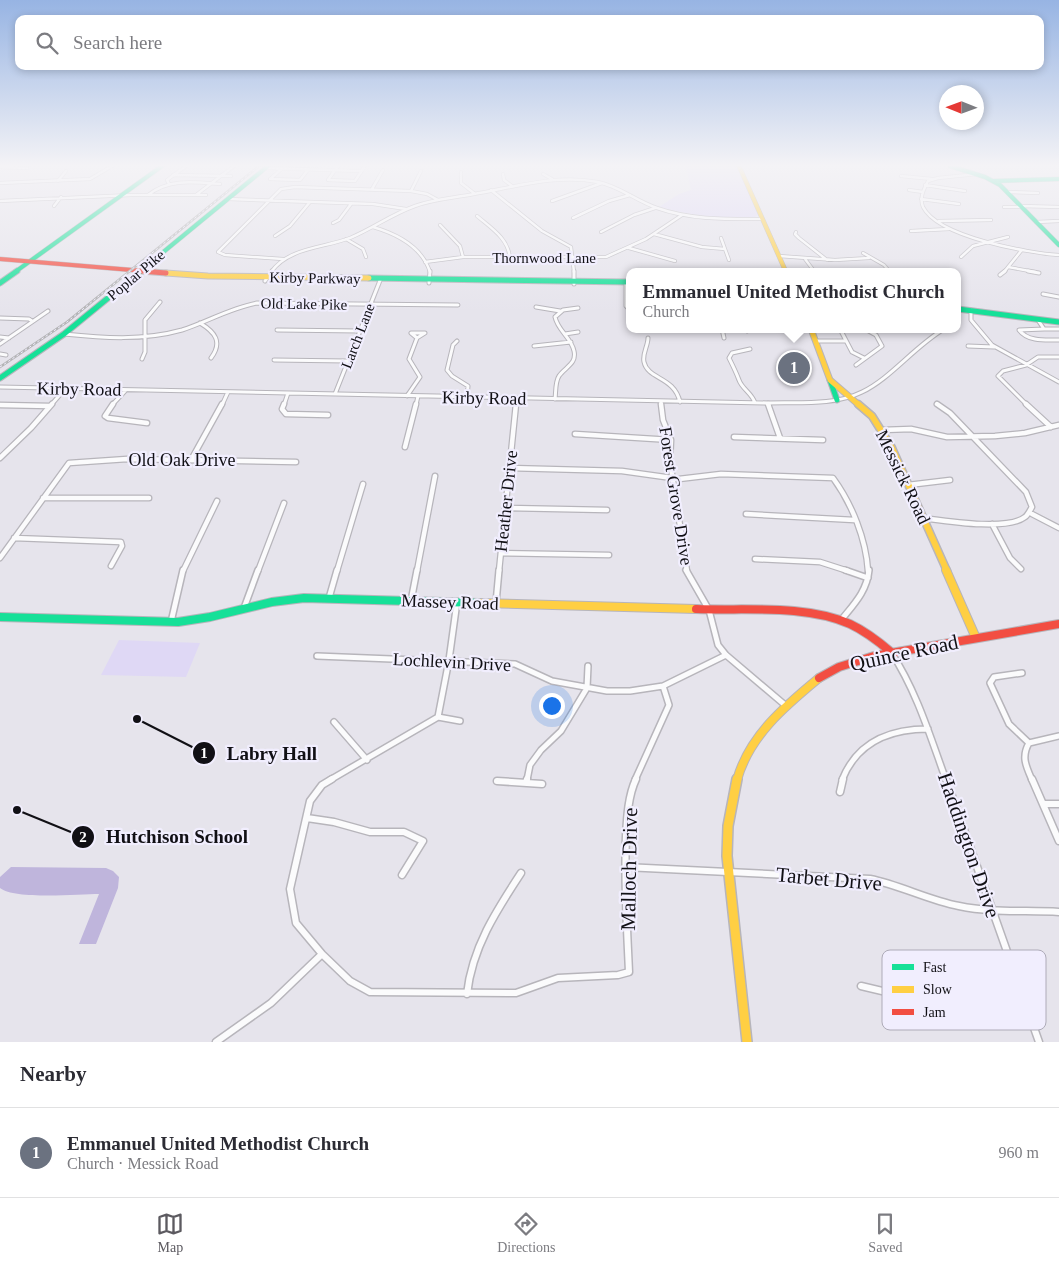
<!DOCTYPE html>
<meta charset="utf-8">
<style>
body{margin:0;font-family:"Times New Roman",serif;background:#f7f7f7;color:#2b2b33}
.compass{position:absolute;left:939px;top:85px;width:45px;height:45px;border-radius:50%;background:#fff;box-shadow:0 2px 8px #0003;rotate:271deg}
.you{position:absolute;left:551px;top:705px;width:18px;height:18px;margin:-12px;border:4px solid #fff;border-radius:50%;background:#1a73e8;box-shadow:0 0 0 8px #1a73e833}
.badge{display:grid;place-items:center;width:32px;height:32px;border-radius:50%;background:#5c5a60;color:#fff;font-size:16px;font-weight:700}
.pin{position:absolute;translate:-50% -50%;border:2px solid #fff;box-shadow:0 1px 5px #0006}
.popup{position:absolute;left:626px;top:268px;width:335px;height:65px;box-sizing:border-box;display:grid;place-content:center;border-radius:10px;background:#fff;filter:drop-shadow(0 1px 4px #0005);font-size:16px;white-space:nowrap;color:#7c7c81}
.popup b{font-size:19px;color:#2b2b33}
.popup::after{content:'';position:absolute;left:50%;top:100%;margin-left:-10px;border:10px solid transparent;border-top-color:#fff}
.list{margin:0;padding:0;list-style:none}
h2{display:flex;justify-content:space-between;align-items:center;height:65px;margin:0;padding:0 20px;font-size:21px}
h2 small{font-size:16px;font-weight:400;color:#7c7c81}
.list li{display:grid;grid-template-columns:32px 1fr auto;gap:15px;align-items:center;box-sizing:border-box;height:90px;padding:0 20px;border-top:1px solid #e1e1e2}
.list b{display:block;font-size:19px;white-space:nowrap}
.list p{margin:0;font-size:16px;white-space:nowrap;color:#7c7c81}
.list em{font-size:16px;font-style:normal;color:#7c7c81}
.icon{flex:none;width:28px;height:28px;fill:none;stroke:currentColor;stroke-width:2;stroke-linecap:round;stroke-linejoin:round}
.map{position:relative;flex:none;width:1059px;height:1042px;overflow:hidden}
.search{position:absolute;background:#fff;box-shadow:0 2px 8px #0003;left:15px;right:15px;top:15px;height:55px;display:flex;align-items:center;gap:12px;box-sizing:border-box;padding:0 18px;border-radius:10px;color:#7c7c81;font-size:19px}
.sheet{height:155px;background:#fff}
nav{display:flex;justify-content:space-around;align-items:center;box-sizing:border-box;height:70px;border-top:1px solid #e1e1e2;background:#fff;font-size:14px;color:#7c7c81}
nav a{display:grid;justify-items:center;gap:2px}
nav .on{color:#5c5a60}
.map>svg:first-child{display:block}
</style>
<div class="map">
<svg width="1059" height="1042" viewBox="0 0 1059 1042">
<rect width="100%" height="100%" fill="#e6e4ec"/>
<path fill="#dfd8f5" d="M686,166H737L758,215L754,218C721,218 691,216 659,207L679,194L691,190Z
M119,640L200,643L186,677L101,675Z"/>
<path fill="#bfb5dc" d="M11,867L106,868L113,871L119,877L118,888L96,944H79L99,894C79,894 15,900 0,888V877Z"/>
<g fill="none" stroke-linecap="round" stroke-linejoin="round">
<g stroke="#b7b5bb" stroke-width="4">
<path id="street-far4" d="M0,167L27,168
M264,168L361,171
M461,172V183L475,194
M503,174L504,180L512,186
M543,174L552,179
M977,174L938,178L928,181C924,189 919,198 923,207C938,237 1028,253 1059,255
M173,175L231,176
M901,176L932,179
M270,179L300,180L308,170
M270,179L285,166
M328,180L355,181L365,166
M328,180L338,166
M58,181L66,171
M0,183L90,179L112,166
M169,184L167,180L186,166
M925,185L965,191
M372,189L383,170
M491,190L542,231L571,247L574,272
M909,190L923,192
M411,191L421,171
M1007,192L1038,193
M148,195C169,178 195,182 220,184
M196,195L234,166
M228,199L373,204L406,209
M921,199L959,204
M0,201L131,195H206
M552,201L602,183
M54,206L61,197
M1021,206L1059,207
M1004,207H1022
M477,216C491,228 508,238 510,258
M573,218L609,201L630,195
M939,221L991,220
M1036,222L1059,221
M333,223L339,220L351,204
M440,225L460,246L463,257
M373,227C397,234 422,247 430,272
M911,231L949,229
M601,232L634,215L655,208
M796,232L795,234L799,238L827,260
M654,234L702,247L725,249
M275,236L290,226L310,202
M721,238L729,260
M346,239L363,249L366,257
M629,248L675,261
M863,253L884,265L890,272
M779,256L835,260L869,258
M961,257L973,246L1008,237
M283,259L225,255L218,252L281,189L295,187L411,191L427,194L438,200
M805,259L814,271
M425,262L463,257H606L646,239L682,215
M1008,267L1035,272
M271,272C289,247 324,248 350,238C372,229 392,214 415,206C434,199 454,198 474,194C515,187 556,174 598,182C619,186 636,201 657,208C691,220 727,219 762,219
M1004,272L1021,251"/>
</g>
<g stroke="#b7b5bb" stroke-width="5">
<path id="street-far3" d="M574,271V284
M1028,271L1039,273
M1000,275L1005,271
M265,281L272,271
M626,282V306L630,310
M429,283L430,271
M1043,294L1059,297
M536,307L560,311
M971,310V320L992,345L1059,382
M0,318L29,319L32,321
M1038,320L1044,329H1059
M200,323C215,332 223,342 211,358
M722,329L724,338
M746,329L747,331
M840,329L852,352L864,358
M1044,329L1019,330C1028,342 1046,340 1059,340
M277,330L359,331
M411,333H425L417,338Z
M64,334C103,338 143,341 182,330C207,322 230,308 257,303L458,305
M565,334L578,332
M0,337L9,338
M648,338C648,346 642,354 644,362C648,380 674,376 680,402
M457,341L453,345L447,370L452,376L468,386L467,397
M816,341H845
M0,344L48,311
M534,346L571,342
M968,346L994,347
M750,349L732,353L729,358C733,366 736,372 739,380C742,389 752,393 755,403
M0,354L6,355
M142,359L145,352V320L160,302
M274,360L347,361
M856,365L882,346L876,335L865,329
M0,387L768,403C798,402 834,406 862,392C890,379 915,346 944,329
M335,394L381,278
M407,396L420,377L409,359L417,338
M555,399C556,392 555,382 559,376C565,367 577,364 574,351C571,337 558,331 555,317L563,310L578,308
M661,401V405
M768,403L769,405
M51,405L65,389
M112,405L126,390
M222,405L228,392
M284,405L288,393
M416,405L418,396
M516,405L517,398
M1027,405L998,376L1003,371L1026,365L1038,357H1059"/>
</g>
<g stroke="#b7b5bb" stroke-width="7">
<path id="street-far2" d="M113,404L105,416L108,418L147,423
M284,404L282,409L286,414L328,415
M661,404L663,420L671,440L670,461L687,571
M768,404L780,438
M1026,404L1051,427
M0,405L50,406
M882,430L911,429L947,437L995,436L1025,433L1059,425
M575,434L671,440
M734,437L823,440
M405,447L416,404
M0,458L31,428L52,404
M191,460L222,404
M509,468L622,471L679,479L721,474L833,478C852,504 866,539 868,571
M908,485L950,480
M43,498H149
M505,508L607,510
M746,514L854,520
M1032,514L1059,528
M923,518C946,521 1007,531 1025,517C1028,515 1030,510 1032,507L1026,492L950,413L937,404
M992,524L1010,558L1021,569
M14,538L121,542L122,546L111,566
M501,553L609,555
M0,558L69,463L127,459L296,462
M755,559L820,562L848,571
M183,571L217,501
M258,571L284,503
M337,571L363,484
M417,571L435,476
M499,571L516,404"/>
</g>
<g stroke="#b7b5bb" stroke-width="8">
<path id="street-far1" d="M686,570L709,610L718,645L726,655L785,705
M845,570L868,578
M329,598L337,570
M411,601L417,570
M496,603L499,570
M244,608L258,570
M842,619C854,604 867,591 869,570
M171,622L183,570
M891,652C917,692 930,736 946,780
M317,656L515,664L552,681L607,691H630L663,686L726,655
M1022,673L994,677L990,683L1009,724L1029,743
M438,717L460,721
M334,722L367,760
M1029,743C1021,757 1026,766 1032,780
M1029,743L1059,736
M330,780L438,717L449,660L457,602
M527,780L530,765L541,750L561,731L587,688L588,666
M635,780L669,705L663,686
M842,780C857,742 889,729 928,729"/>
</g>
<g stroke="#b7b5bb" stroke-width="9">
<path id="street" d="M332,779L322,785L310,801L290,889L296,923L322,954L350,981L370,992L516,993L558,978L618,975L629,972C627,927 624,882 626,836C627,818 628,796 636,779
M946,779L1039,1042
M1032,779L1059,841
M497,781L542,784
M526,783L527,779
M840,792L843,779
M1043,804H1059
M307,818L334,822L370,832H404L423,841L402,875
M625,867L870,879C900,885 928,900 959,906C992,913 1026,910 1059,912
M861,986L979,1014L1030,1016
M467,994C472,948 496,911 521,873
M216,1042L271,1003L322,954"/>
</g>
<g stroke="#b7b5bb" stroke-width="5">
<path id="fast-far2" d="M950,166L985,177L1000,185L1059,245
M993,181L1059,179
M15,272L162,166
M139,272L268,166"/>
</g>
<g stroke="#b7b5bb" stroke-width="7">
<path id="fast-far1" d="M369,278L630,282
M0,283L17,271
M958,309L1059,322
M0,378L64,334L141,271
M830,380L837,400"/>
</g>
<g stroke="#b7b5bb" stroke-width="10">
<path id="fast" d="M0,617L178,622L210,617L272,602L304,598L479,603"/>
</g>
<g stroke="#b7b5bb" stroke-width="5">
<path id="slow-far4" d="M739,166L786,272"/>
</g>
<g stroke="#b7b5bb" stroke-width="7">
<path id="slow-far3" d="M166,273L208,276L369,278
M811,329L830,380L859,405"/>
</g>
<g stroke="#b7b5bb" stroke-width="9">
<path id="slow-far2" d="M858,404L872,416L892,448L947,571"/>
</g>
<g stroke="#b7b5bb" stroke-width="10">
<path id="slow-far1" d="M946,570L976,638
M479,603L696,609
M737,780C749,736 785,706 819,678"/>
</g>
<g stroke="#b7b5bb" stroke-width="12">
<path id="slow" d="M737,779L728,826L727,856L747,1042"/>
</g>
<g stroke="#b7b5bb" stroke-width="5">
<path id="jam-far2" d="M0,259L156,272"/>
</g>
<g stroke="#b7b5bb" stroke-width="7">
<path id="jam-far1" d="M141,271L166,273"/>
</g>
<g stroke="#b7b5bb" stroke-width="10">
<path id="jam" d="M696,609C744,611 805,604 850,624C865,631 878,641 891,652
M819,678L839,667L874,656L1059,624"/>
</g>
<use href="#street-far4" stroke="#fbfbfc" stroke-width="2.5"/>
<use href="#street-far3" stroke="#fbfbfc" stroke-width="3"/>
<use href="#street-far2" stroke="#fbfbfc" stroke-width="4.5"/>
<use href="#street-far1" stroke="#fbfbfc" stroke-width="5"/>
<use href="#street" stroke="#fbfbfc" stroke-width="6"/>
<use href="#fast-far2" stroke="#16e098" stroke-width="4"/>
<use href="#fast-far1" stroke="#16e098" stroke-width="5"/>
<use href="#fast" stroke="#16e098" stroke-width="8"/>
<use href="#slow-far4" stroke="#ffcf43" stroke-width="4"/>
<use href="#slow-far3" stroke="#ffcf43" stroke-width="5"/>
<use href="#slow-far2" stroke="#ffcf43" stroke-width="6"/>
<use href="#slow-far1" stroke="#ffcf43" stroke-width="8"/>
<use href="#slow" stroke="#ffcf43" stroke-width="9"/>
<use href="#jam-far2" stroke="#f24e42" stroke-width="4"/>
<use href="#jam-far1" stroke="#f24e42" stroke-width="5"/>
<use href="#jam" stroke="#f24e42" stroke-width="8"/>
<g stroke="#b4b4b6" stroke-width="2.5">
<path id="rail" d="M0,367L67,322L259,166"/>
</g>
<use href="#rail" stroke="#f1eefe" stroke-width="1" stroke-dasharray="2.5" stroke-linecap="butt"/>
</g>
<linearGradient id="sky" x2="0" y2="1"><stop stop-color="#97b4e3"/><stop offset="0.53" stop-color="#f4f3f6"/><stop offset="1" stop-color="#f4f3f6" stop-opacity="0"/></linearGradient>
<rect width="1059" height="312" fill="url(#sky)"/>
<g text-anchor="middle" stroke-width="4.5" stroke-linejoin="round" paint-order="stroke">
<g font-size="15" fill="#111015" stroke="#f1eefe">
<text x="544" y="263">Thornwood Lane</text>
<text transform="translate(136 275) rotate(-40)" y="5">Poplar Pike</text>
<text transform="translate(315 278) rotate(1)" y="5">Kirby Parkway</text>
<text transform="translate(304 304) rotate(1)" y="5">Old Lake Pike</text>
<text transform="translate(358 336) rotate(-69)" y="5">Larch Lane</text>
</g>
<g font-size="18" fill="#111015" stroke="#f1eefe">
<text transform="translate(79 389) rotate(1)" y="6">Kirby Road</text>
<text transform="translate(484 398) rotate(1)" y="6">Kirby Road</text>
<text x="182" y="466">Old Oak Drive</text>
<text transform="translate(903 477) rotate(64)" y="6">Messick Road</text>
<text transform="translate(676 496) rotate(81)" y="6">Forest Grove Drive</text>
<text transform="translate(506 501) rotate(-84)" y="6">Heather Drive</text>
<text transform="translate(450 602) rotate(2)" y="6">Massey Road</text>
<text transform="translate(452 662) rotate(3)" y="6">Lochlevin Drive</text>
</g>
<g font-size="21" fill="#111015" stroke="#f1eefe">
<text transform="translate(904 653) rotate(-12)" y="7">Quince Road</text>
<text transform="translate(969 845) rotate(71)" y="7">Haddington Drive</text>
<text transform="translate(629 869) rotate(-89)" y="7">Malloch Drive</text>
<text transform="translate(829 879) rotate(5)" y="7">Tarbet Drive</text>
</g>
</g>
<rect x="882" y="950" width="164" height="80" rx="8" fill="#f1eefe" stroke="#aeabb8" stroke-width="1"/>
<rect x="892" y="964" width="22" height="6" fill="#16e098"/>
<rect x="892" y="986" width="22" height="7" fill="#ffcf43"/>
<rect x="892" y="1009" width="22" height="6" fill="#f24e42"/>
<g font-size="14" fill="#111015">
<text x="923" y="972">Fast</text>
<text x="923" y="994">Slow</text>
<text x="923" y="1017">Jam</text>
</g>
<path fill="none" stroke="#111015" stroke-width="2" d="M137 719L204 753M17 810L83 837"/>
<g fill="#111015" stroke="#f1eefe" stroke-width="2">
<circle cx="137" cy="719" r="5"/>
<circle cx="17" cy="810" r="5"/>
<circle cx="204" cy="753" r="12"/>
<circle cx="83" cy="837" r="12"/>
</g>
<g font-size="15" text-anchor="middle" font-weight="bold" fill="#fff">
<text x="204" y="758">1</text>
<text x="83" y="842">2</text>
</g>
<g font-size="19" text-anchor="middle" font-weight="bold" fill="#111015" stroke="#f1eefe" stroke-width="4.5" stroke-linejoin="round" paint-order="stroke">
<text x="272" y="760">Labry Hall</text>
<text x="177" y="843">Hutchison School</text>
</g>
</svg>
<svg class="compass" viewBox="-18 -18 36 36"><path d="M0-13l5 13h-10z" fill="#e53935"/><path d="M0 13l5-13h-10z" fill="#7c7c81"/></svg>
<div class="you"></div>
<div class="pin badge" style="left:794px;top:368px;background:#6b7280">1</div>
<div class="popup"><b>Emmanuel United Methodist Church</b>Church</div>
<div class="search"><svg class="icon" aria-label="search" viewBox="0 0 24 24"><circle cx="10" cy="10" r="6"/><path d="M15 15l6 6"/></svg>Search here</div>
</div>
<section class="sheet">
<h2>Nearby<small></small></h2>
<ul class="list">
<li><span class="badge" style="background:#6b7280">1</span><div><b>Emmanuel United Methodist Church</b><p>Church · Messick Road</p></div><em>960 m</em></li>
</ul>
</section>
<nav>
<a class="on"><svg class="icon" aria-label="map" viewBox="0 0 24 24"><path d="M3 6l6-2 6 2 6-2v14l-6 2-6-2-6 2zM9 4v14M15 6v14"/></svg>Map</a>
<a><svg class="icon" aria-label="directions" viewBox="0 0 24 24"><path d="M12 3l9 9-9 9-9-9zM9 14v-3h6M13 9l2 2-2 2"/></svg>Directions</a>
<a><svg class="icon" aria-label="saved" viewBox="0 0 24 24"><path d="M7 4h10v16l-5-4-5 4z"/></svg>Saved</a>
</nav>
